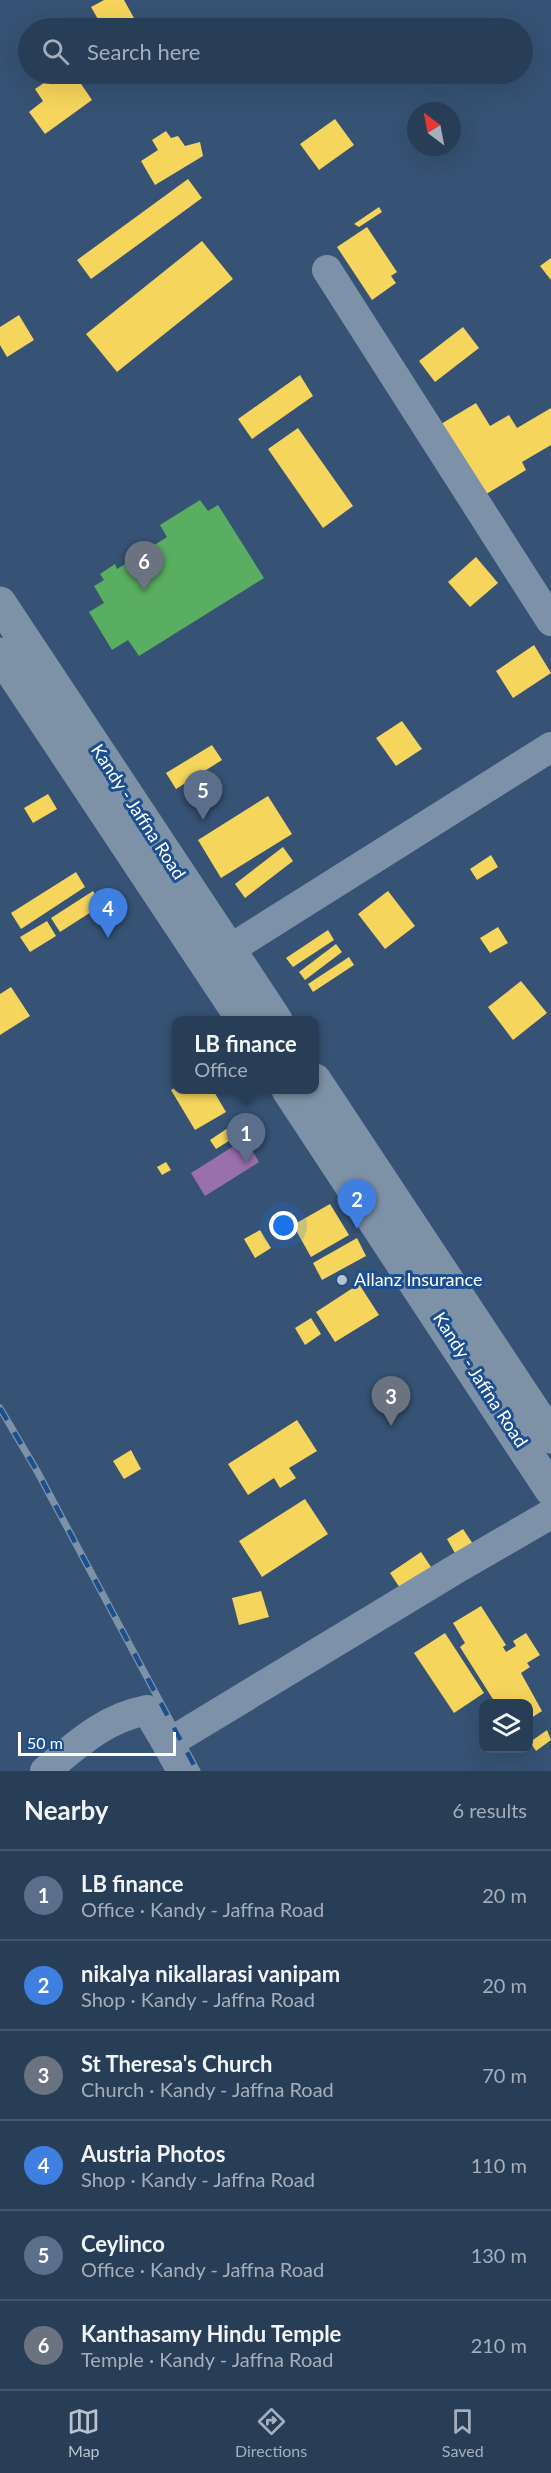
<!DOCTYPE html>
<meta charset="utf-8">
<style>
body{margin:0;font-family:Lato,sans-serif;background:#30455d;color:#f1f3f6}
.controls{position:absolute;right:18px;bottom:18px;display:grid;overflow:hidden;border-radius:12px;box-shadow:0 6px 24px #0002}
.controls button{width:54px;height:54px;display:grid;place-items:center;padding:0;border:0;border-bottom:2px solid #44576d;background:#283e57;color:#f1f3f6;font:30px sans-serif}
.compass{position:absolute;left:407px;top:102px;width:54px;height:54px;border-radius:50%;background:#283e57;box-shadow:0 6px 24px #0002;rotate:328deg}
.scale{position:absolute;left:18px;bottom:15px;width:158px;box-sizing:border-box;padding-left:6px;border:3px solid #fff;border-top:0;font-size:16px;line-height:21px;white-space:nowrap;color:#fff;-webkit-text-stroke:4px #1b4f8f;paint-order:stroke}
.you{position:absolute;left:284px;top:1226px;width:21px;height:21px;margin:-15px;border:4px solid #fff;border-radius:50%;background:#1a73e8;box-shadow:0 0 0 9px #1a73e833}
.badge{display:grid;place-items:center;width:39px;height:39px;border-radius:50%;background:#b9c2ce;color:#fff;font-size:20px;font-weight:700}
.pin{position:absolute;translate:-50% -50px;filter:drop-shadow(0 2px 3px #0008)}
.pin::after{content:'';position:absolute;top:32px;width:21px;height:18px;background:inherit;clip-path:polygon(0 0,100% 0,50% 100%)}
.popup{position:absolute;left:172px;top:1016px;width:147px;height:78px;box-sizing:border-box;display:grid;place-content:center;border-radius:12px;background:#283e57;filter:drop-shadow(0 2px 4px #0005);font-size:20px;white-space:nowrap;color:#a5aeba}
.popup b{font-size:22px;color:#f1f3f6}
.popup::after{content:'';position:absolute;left:50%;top:100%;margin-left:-12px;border:12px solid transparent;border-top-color:#283e57}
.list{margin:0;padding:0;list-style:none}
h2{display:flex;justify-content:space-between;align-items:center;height:78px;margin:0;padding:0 24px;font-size:26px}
h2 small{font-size:20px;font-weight:400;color:#a5aeba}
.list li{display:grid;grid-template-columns:39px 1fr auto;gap:18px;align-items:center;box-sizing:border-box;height:90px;padding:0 24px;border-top:2px solid #44576d}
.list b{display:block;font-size:22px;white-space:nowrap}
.list p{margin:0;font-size:20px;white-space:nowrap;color:#a5aeba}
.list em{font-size:20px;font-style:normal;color:#a5aeba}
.icon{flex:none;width:33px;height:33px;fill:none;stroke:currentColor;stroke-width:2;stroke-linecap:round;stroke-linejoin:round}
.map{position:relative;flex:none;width:551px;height:1771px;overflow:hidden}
.search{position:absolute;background:#283e57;box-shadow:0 6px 24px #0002;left:18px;right:18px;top:18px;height:66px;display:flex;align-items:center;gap:15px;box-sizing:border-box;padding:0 21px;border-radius:33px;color:#a5aeba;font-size:22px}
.sheet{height:618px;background:#283e57}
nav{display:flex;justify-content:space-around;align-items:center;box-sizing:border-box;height:84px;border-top:2px solid #44576d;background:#283e57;font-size:16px;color:#a5aeba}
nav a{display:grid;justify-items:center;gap:3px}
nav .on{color:#b9c2ce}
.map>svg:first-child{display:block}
</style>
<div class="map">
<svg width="551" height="1771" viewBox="0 0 551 1771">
<rect width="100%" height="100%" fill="#365274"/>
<path fill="#f6d55c" d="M104,0H124L134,18L116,28H103L91,7Z
M57,74H61L68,84L77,78L92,100L45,134L29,112L43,101L35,89Z
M335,119L354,145L319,170L300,144Z
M166,131L171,138L178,136L185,146L200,142L203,156L155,185L141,161L158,150L152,140Z
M188,179L202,198L91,279L77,260Z
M379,207L382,212L359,227L354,224Z
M367,227L397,272L391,276L396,283L372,300L337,247Z
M202,241L233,279L117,372L86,334Z
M551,258V280L540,266Z
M19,315L34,340L7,357L0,345V327Z
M463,327L479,348L435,382L419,361Z
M300,375L313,396L252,439L238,419Z
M476,403L490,426L509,415L517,428L551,408V445L522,462L526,470L483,496L441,424Z
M298,428L353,506L323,528L268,449Z
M476,557L498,583L470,607L448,582Z
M534,645L551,673L513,698L496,671Z
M402,721L422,749L396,766L376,738Z
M212,745L222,760L176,789L166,773Z
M48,794L57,809L33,823L24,808Z
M268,796L292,834L221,878L198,840Z
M283,847L293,861L245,898L235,884Z
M491,855L498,867L477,880L470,869Z
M76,872L85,887L21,929L11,913Z
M93,891L102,905L60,932L51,918Z
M388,891L415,926L385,949L358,914Z
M47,921L56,936L30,952L20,937Z
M498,927L508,943L490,953L480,938Z
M328,930L334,940L293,967L286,958Z
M336,944L342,952L305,980L299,972Z
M349,957L354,965L313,992L308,984Z
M521,981L547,1013L513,1040L488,1007Z
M11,987L30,1016L0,1035V994Z
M177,1087V1090H213L226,1112L195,1130L171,1090Z
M234,1124L240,1134L216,1149L210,1140Z
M166,1162L171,1170L162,1175L157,1167Z
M330,1204L349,1235L311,1257L293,1225Z
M260,1230L271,1248L255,1258L244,1239Z
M357,1238L366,1256L322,1280L313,1263Z
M359,1284L379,1315L335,1342L316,1312Z
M311,1318L321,1334L305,1345L295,1328Z
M297,1420L317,1451L289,1468L296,1478L280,1488L274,1478L248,1495L228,1464Z
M131,1450L141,1469L124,1479L113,1461Z
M305,1499L328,1534L262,1577L239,1541Z
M463,1529L473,1544L456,1555L447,1539Z
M421,1552L431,1567L400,1588L390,1573Z
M261,1591L269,1617L239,1625L232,1598Z
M481,1606L506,1645L503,1647L506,1652L516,1646L513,1641L526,1633L540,1655L527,1663L530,1667L521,1673L542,1711L528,1720V1704H496L460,1647L465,1643L453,1623Z
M445,1633L484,1693L454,1713L414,1653Z
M547,1730L551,1740L536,1751L530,1742Z"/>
<path fill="#9970ab" d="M245,1139L259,1162L205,1196L191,1173Z"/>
<path fill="#5aae61" d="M200,500L208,511L218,505L264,578L139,656L128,640L112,650L89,612L104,603L94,586L104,580L100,574L115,564L117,569L167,537L160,525Z"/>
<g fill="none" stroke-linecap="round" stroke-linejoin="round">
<path stroke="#7d92a8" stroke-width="30" d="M327,270L551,621
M208,963L551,747
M45,1771C78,1744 103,1719 147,1710L167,1744
M182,1771L167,1744L456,1569L551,1514"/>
<path stroke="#7e92a7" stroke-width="33" d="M0,603L276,1020
M0,654L243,1020
M315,1080L551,1437
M288,1090L551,1490"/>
<g stroke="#7e92a7" stroke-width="7">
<path id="rail" d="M0,1408L37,1471L197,1771"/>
</g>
<use href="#rail" stroke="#1b4f8f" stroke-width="4.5" stroke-dasharray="14" stroke-linecap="butt"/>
</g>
<circle fill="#b9c2ce" stroke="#1b4f8f" stroke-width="2" cx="342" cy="1280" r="6"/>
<g text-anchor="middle" stroke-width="6" stroke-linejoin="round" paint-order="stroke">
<g font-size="18" fill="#fff" stroke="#1b4f8f">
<text transform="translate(138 812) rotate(57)" y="6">Kandy - Jaffna Road</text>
<text transform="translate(480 1380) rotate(57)" y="6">Kandy - Jaffna Road</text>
</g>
<g font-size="18" fill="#fff" stroke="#1b4f8f" text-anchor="start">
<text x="354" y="1286">Allanz Insurance</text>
</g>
</g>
</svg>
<div class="controls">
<button><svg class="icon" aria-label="layers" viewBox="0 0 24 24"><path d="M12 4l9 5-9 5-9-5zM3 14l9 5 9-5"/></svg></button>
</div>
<svg class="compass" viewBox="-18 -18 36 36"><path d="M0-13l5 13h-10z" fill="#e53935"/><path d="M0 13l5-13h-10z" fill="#a5aeba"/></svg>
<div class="scale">50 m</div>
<div class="you"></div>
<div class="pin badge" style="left:246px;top:1163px;background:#5c6f8a">1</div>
<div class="popup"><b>LB finance</b>Office</div>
<div class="pin badge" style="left:357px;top:1229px;background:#3f7fe0">2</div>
<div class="pin badge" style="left:391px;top:1426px;background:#6b7280">3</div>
<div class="pin badge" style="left:108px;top:938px;background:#3f7fe0">4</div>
<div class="pin badge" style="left:203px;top:820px;background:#5c6f8a">5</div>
<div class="pin badge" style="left:144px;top:591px;background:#6b7280">6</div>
<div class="search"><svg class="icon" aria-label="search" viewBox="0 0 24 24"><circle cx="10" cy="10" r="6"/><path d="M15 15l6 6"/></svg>Search here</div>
</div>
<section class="sheet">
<h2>Nearby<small>6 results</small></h2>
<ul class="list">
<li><span class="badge" style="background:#5c6f8a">1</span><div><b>LB finance</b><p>Office · Kandy - Jaffna Road</p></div><em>20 m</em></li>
<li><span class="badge" style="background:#3f7fe0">2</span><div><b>nikalya nikallarasi vanipam</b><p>Shop · Kandy - Jaffna Road</p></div><em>20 m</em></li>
<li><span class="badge" style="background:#6b7280">3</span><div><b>St Theresa's Church</b><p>Church · Kandy - Jaffna Road</p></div><em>70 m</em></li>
<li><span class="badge" style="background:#3f7fe0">4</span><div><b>Austria Photos</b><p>Shop · Kandy - Jaffna Road</p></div><em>110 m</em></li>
<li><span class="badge" style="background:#5c6f8a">5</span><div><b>Ceylinco</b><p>Office · Kandy - Jaffna Road</p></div><em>130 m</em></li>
<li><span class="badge" style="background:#6b7280">6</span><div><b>Kanthasamy Hindu Temple</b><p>Temple · Kandy - Jaffna Road</p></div><em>210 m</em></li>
</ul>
</section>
<nav>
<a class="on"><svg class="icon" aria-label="map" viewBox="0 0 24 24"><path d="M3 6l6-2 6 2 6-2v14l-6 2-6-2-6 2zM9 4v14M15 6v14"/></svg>Map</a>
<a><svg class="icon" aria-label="directions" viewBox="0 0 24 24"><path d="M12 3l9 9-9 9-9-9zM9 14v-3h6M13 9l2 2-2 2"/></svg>Directions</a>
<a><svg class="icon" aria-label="saved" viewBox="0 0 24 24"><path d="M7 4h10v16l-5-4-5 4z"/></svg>Saved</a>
</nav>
